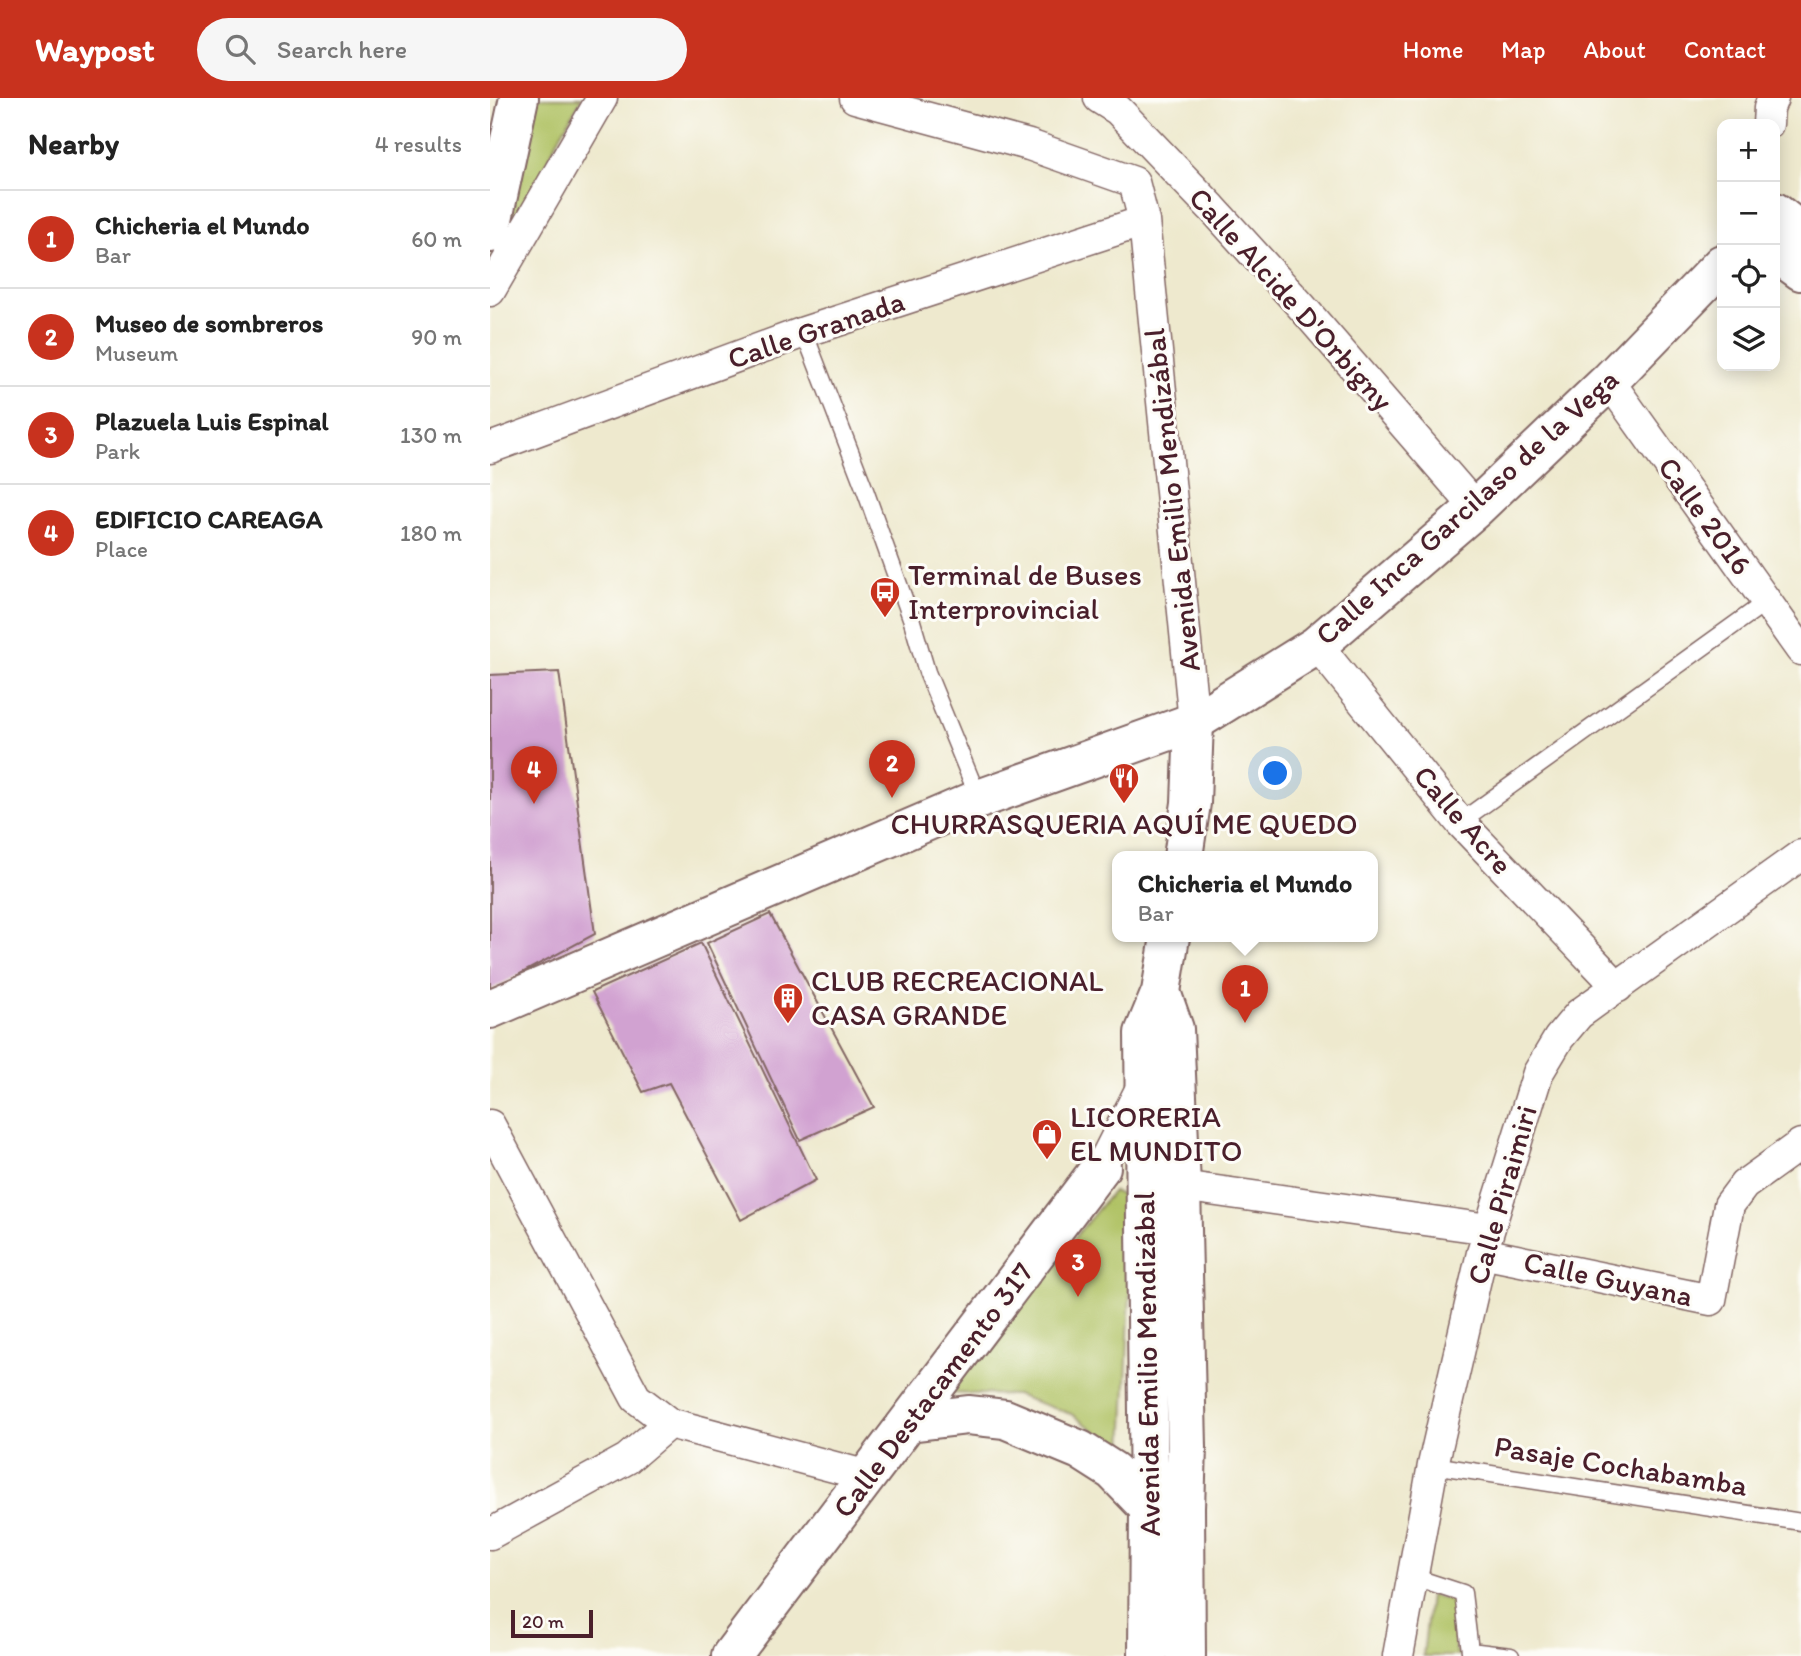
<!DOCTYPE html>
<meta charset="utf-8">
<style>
body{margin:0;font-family:Itim,sans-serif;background:#f6f6f6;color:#222}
.controls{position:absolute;right:21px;top:21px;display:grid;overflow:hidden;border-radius:14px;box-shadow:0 4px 18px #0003}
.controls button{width:63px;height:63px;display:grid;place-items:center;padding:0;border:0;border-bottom:2px solid #e0e0e0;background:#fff;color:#222;font:35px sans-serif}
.scale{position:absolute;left:21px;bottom:18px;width:82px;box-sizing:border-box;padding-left:7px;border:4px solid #4a1f2b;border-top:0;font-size:19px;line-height:24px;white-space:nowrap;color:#4a1f2b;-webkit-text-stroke:5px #fdfcf7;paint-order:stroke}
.you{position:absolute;left:786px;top:676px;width:24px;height:24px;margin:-18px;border:5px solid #fff;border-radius:50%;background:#1a73e8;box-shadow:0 0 0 10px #1a73e833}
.badge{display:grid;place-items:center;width:46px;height:46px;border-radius:50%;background:#c8321e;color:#fff;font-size:23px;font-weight:700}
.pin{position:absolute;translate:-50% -58px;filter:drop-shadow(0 2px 4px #0008)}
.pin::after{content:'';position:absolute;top:37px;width:24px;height:21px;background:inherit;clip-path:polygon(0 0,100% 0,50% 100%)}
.popup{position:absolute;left:622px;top:753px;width:266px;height:91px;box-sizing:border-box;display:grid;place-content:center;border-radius:14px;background:#fff;filter:drop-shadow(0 2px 5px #0005);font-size:23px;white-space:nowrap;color:#767676}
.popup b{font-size:26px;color:#222}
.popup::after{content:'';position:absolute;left:50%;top:100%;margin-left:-14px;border:14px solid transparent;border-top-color:#fff}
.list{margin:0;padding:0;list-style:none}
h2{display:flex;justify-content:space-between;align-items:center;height:91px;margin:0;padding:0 28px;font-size:30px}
h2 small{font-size:23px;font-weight:400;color:#767676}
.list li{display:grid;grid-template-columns:46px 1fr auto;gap:21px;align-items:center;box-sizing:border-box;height:98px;padding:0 28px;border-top:2px solid #e0e0e0}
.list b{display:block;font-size:26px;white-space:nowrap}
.list p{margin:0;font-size:23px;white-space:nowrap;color:#767676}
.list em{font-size:23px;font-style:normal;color:#767676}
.icon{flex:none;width:38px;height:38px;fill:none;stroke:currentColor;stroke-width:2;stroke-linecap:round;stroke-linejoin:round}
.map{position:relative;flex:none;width:1311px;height:1558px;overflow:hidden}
header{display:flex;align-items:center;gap:42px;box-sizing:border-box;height:98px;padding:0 35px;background:#c8321e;color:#fff}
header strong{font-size:33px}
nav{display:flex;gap:38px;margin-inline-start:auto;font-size:24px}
.search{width:490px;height:63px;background:#f6f6f6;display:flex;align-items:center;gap:18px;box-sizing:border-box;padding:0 24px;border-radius:38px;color:#767676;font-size:26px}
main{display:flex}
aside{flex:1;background:#fff}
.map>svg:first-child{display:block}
</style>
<header>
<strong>Waypost</strong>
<div class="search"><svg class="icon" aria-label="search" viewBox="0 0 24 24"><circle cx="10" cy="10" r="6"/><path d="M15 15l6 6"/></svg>Search here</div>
<nav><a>Home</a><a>Map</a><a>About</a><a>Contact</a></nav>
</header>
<main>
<aside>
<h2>Nearby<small>4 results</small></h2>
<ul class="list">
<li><span class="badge">1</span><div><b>Chicheria el Mundo</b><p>Bar</p></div><em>60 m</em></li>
<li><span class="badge">2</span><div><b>Museo de sombreros</b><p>Museum</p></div><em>90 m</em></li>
<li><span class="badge">3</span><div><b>Plazuela Luis Espinal</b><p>Park</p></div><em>130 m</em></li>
<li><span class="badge">4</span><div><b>EDIFICIO CAREAGA</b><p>Place</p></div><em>180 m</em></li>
</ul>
</aside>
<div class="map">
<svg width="1311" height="1558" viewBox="0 0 1311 1558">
<rect width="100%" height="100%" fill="#fdfcf7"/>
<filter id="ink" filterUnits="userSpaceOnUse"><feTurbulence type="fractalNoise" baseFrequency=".0143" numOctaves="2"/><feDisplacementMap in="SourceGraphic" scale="14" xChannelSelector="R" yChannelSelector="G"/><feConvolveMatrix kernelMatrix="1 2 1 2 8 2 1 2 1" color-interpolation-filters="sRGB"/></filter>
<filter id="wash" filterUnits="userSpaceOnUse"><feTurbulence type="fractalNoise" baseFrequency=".00686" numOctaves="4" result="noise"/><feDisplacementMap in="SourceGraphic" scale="28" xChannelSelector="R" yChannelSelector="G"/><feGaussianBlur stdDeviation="1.57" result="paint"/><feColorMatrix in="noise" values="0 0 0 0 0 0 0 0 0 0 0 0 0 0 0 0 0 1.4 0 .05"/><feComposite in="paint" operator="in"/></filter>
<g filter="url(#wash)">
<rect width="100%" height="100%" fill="#eee9ce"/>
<path fill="#b0c265" stroke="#7d7048" stroke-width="2" d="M35,0H92L65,47L11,169L1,163Z
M623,1093L644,1103L633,1352L581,1316L526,1297L456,1295Z
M940,1497L964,1503L965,1554L985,1558H933Z"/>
<g id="blocks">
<path fill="#d1a2d1" d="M69,574L105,836L0,892V577Z
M280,816L384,1009L310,1042L217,845Z
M211,845L326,1082L251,1122L179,985L153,994L102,894Z"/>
</g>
</g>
<g filter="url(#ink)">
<use href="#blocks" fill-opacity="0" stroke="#836664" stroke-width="2"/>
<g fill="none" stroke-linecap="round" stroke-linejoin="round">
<g stroke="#836664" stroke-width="19">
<path id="lane" d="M314,234L375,392L421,520L437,574L489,701
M970,724L1276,504
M943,1367L1311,1424
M921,1478L973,1495L980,1553L1021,1558"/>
</g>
<g stroke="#836664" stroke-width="33">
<path id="street" d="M365,0L539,47L644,84
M609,0L628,12L722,110L812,209L986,410
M1278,26L1279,10L1283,0
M644,84L654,123L704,624
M0,193L112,0
M1119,283L1311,552
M0,350L314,234L654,123
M827,547L970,724L1128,889
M0,1027L146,1300L179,1325L378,1378
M611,1069L653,986
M691,1088L999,1131
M992,1155L1221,1202L1239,1107L1254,1087L1311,1046
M0,1436L137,1361L179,1325
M908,1558L943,1367L992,1155L1048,975L1069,940L1089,916L1311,757"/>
</g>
<g stroke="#836664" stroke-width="42">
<path id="secondary" d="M693,759L701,705L704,624
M671,894L684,931L691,1088L697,1349L695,1410L696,1558
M419,1324L478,1317L515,1321L590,1352L623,1373L659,1410H672
M241,1558L611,1069
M658,1558L659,1410L654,935L671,894L680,839"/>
</g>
<g stroke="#836664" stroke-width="42">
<path id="primary" d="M1285,114L1311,134
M1285,154L1311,173
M0,911L489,701L704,624L827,547L986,410L1119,283L1232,166"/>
</g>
<g stroke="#836664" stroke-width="42">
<path id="highway" d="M0,135L29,0"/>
</g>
<use href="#lane" stroke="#fff" stroke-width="16"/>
<use href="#street" stroke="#fff" stroke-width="30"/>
<use href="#secondary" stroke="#fff" stroke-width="38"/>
<use href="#primary" stroke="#fff" stroke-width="38"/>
<use href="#highway" stroke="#fff" stroke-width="38"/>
</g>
</g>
<defs>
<g id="bus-pin" transform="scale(1.575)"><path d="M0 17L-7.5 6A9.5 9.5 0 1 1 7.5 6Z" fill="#c8321e" stroke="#fdfcf7"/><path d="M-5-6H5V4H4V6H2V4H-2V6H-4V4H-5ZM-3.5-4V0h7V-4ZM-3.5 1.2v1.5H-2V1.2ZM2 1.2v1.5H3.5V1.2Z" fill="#fff"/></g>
<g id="restaurant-pin" transform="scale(1.575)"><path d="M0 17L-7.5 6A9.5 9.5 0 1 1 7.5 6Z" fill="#c8321e" stroke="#fdfcf7"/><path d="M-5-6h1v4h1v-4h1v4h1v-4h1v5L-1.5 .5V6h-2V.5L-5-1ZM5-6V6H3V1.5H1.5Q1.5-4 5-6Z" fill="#fff"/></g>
<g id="building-pin" transform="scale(1.575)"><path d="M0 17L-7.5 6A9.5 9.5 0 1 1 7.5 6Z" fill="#c8321e" stroke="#fdfcf7"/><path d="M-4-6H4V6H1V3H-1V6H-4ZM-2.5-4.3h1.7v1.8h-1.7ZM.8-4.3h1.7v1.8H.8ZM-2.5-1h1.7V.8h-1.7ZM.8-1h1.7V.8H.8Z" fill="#fff"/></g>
<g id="shop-pin" transform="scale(1.575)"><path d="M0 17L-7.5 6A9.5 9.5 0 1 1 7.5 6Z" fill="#c8321e" stroke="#fdfcf7"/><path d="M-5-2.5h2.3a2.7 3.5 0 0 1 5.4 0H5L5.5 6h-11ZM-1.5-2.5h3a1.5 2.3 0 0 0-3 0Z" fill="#fff"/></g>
</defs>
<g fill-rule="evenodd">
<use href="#bus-pin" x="395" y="494"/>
<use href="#restaurant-pin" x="634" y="680"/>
<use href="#building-pin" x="298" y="900"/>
<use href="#shop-pin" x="557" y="1036"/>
</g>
<g text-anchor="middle" stroke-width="6" stroke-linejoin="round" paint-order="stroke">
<g font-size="30" fill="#4a1f2b" stroke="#fdfcf7">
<text transform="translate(801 201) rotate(48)" y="10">Calle Alcide D'Orbigny</text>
<text transform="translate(326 232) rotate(-19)" y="10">Calle Granada</text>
<text transform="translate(682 402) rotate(-96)" y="10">Avenida Emilio Mendizábal</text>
<text transform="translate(977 409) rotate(-42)" y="10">Calle Inca Garcilaso de la Vega</text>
<text transform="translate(1215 418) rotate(54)" y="10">Calle 2016</text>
<text transform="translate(973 722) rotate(49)" y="10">Calle Acre</text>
<text transform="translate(1012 1097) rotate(-74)" y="10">Calle Piraimiri</text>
<text transform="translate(1118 1181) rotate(12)" y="10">Calle Guyana</text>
<text transform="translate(657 1266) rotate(-91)" y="10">Avenida Emilio Mendizábal</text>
<text transform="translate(443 1292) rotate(-53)" y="10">Calle Destacamento 317</text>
<text transform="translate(1131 1368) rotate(9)" y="10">Pasaje Cochabamba</text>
</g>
<g font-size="30" fill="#4a1f2b" stroke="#fdfcf7" text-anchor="start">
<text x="418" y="487">Terminal de Buses<tspan x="418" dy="34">Interprovincial</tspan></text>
<text x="634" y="736" text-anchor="middle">CHURRASQUERIA AQUÍ ME QUEDO</text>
<text x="321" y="893">CLUB RECREACIONAL<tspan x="321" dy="34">CASA GRANDE</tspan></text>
<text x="580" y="1029">LICORERIA<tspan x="580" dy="34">EL MUNDITO</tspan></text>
</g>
</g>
</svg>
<div class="controls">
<button>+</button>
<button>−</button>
<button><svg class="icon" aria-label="locate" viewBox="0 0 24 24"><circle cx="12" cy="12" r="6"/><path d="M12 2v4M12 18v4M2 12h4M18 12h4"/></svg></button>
<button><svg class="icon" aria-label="layers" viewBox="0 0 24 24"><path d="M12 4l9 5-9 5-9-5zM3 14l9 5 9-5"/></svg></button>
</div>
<div class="scale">20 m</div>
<div class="you"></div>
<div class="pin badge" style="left:755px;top:925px">1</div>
<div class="popup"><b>Chicheria el Mundo</b>Bar</div>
<div class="pin badge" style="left:402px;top:700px">2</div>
<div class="pin badge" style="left:588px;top:1199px">3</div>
<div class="pin badge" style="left:44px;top:706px">4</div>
</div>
</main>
